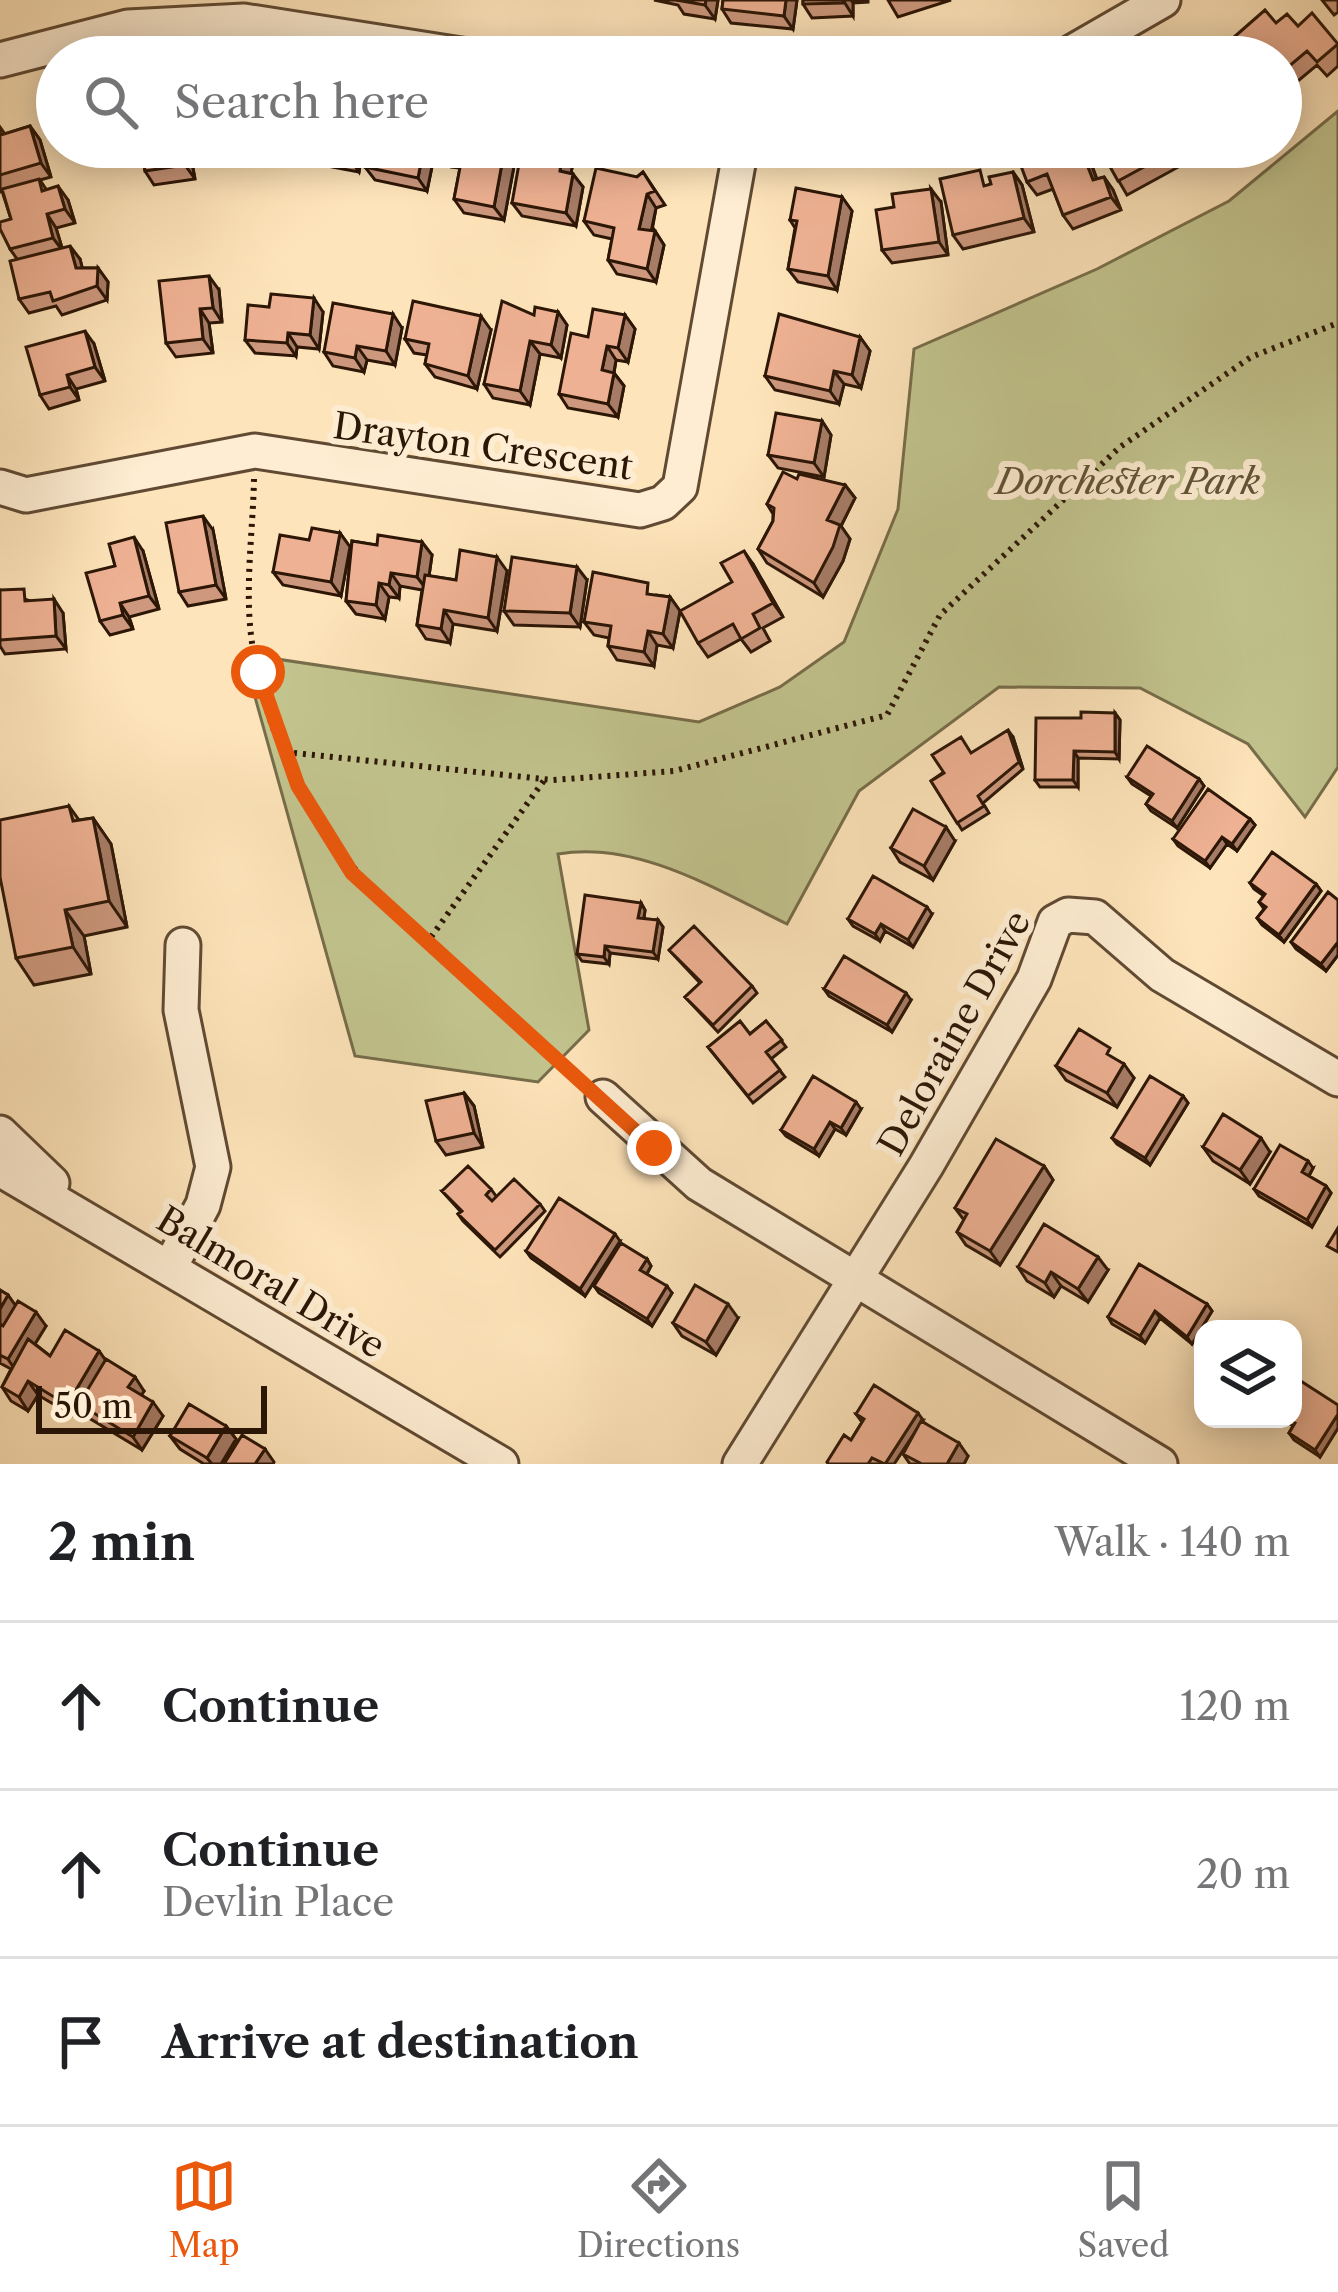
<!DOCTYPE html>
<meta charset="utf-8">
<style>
body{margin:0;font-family:"Libre Caslon Text",serif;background:#f6f6f6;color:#202124}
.controls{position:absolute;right:36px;bottom:36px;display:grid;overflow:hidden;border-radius:24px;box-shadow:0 6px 30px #0003}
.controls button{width:108px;height:108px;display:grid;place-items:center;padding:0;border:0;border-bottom:3px solid #e0e0e0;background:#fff;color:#202124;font:60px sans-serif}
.scale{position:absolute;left:36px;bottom:30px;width:231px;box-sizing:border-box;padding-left:12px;border:6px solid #2c1606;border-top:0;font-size:33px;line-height:42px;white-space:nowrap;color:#2c1606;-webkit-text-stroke:9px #feedd2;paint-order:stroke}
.stop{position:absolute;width:36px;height:36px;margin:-27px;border:9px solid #ea580c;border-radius:50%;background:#fff}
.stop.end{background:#ea580c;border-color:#fff;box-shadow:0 3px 12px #0008}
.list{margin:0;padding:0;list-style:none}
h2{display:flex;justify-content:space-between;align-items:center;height:156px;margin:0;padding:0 48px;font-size:51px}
h2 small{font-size:39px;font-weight:400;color:#757577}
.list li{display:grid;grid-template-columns:78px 1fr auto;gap:36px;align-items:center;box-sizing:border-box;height:168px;padding:0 48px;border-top:3px solid #e0e0e0}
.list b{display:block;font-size:45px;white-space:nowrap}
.list p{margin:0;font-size:39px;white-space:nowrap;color:#757577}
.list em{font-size:39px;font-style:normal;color:#757577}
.icon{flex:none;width:66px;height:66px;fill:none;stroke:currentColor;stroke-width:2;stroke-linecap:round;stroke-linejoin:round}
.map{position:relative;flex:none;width:1338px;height:1464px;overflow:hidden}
.search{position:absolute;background:#fff;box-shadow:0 6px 30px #0003;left:36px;right:36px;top:36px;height:132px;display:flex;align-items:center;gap:30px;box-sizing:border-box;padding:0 42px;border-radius:66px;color:#757577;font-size:45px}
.sheet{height:660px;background:#fff}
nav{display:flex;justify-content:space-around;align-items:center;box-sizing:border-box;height:168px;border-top:3px solid #e0e0e0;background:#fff;font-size:33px;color:#757577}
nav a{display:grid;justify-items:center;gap:6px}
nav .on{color:#ea580c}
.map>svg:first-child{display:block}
</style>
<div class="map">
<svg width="1338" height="1464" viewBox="0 0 1338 1464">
<rect width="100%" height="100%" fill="#fee4ba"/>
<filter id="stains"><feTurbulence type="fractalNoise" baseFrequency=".00167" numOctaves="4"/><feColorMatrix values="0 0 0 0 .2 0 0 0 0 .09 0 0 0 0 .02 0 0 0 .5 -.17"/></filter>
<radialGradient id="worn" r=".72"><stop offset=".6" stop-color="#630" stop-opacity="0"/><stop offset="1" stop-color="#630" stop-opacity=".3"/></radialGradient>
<path fill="#c2c48e" stroke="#776d4a" stroke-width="3" d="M1338,111V767L1305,817L1248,744L1140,688L999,687L859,791L787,924C717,890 637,840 558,854L589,1030L538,1082L355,1056L243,654L699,722L780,687L844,642L898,509L914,349L1097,269L1229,201Z"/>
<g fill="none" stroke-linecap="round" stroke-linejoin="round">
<g stroke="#604a33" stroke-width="39">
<path id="minor" d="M1064,57L1163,0
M0,60L128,27L244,21L474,57
M0,487L26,495L255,451L640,510L663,503L680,487L741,147
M603,1097L699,1184L1160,1464
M0,1133L52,1183
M0,1169L501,1464
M170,1267L203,1205L213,1167L181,1010L183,945
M740,1464L926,1166L1034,979L1055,922L1068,915L1095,917L1162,975L1338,1079"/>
</g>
<path stroke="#2c1606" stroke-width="6" stroke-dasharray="3 6" stroke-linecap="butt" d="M254,479C253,529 245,585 251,635C276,840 435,955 581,1078
M285,752L553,780L674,771L887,715L940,615L1120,447L1251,357L1338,323
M426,944L545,779"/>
<use href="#minor" stroke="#feedd2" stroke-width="33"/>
</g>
<path fill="#cd987e" stroke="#2c1606" stroke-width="3" d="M654,0H718L715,19L684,14L678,5Z
M723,0H797L793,29L731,23L722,9Z
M803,0H868V2L853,3V16L812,18L803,4Z
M888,0H951L898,17Z
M1322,0H1338V12L1334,15Z
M1276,23L1298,26L1338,44V66L1327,76L1317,65L1281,95V57H1247L1233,38Z
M30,126L40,140L51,177L40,180L46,189L68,200L75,223L56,228L62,248L80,259L82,268H98L108,282L107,300L62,315L56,306L29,313L19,299L17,259L10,249L11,219L2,191L0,192V127L5,134Z
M125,147H189L195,179L154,185L145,171L142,151L130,153Z
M204,147H272V160L212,159Z
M295,147H363L359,172L305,162Z
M1025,147H1085L1097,179L1104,177L1113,190L1121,210L1073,229L1063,215L1053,189L1037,195L1027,182Z
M1099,147H1187L1193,159L1127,195Z
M517,150L504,220L464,213L454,199L460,168L451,167L442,153Z
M435,152L427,191L375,180L365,167Z
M572,168L571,173L583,187L576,226L522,216L512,203Z
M643,172L665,205L656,208L652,231H655L664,245L656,282L617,274L608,260L612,239L594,235L584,221Z
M1013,172L1022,185L1034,232L963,249L953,235L990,184Z
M842,197L852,211L837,290L798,282L788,269L795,228L790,220Z
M941,202L948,255L892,263L882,250Z
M219,290L222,322L209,323L213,353L176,357L166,343Z
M269,307L323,312L319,349L297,347L296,356L255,353L245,340Z
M558,312L567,325L561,358L540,354L530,405L493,398L484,384L534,315Z
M625,315L635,329L628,362L616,360L614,373L624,386L618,417L568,408L559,394L588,337Z
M402,328L395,365L367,360L364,372L333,366L324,352Z
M491,330L477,389L435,377L425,364L427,355L414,353L405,339Z
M860,337L870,351L861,388L844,384L839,404L775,390L765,376Z
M94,344L105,381L76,389L79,400L49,409L40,395Z
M822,421L831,435L824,477L778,468L768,455Z
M797,479L845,485L855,498L841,526L850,539L843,561L823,597L767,563L758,549L773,521V514L767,504Z
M213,530L226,599L188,606L179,592Z
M340,533L350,547L341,596L283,585L273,572L309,540Z
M352,541L432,555L429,576L456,580L507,571L497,631L453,624L450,643L426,639L417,625L422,590L400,586L399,598L389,597L385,619L356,614L346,601Z
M143,551L159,609L129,617L133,629L110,635L100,621L115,566Z
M753,564L783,617L763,628L770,641L751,652L741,639L708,657L698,643L732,582Z
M587,580L580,627L514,625L504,611Z
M0,590L63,613L66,649L5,654L0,646Z
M656,595L670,597L680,611L673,648L657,645L654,666L617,660L608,646L609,638L594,635L584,622Z
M1115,713L1120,720L1119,759L1078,758V787H1040L1035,780Z
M1013,737L1023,769L983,803L989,813L962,830L931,781L971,753Z
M1127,777L1199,779L1204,786L1177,828L1151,811L1146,804L1151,796L1132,784Z
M69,806L79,820L93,818L111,844L127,927L84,936L91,974L34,985L16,958Z
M1250,819L1255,825L1237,851L1227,844L1210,868L1178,846L1173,839Z
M955,841L933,880L900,862L891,848Z
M1250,883L1316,884L1321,891L1284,942L1262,925L1257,918L1264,909L1259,902L1264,896L1254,889Z
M1338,900V955L1326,971L1296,949L1291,942Z
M641,903L645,910L644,919L658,920L663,927L658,959L610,953L609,964L582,961L577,954Z
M932,914L913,947L885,931L880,941L853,926L848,919Z
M669,950L752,986L757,993L718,1032L685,997L700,983Z
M824,989L911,1000L892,1032L829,996Z
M766,1021L786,1047L771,1059L785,1077L753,1103L708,1047L750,1034Z
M1120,1062L1134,1078L1117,1107L1066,1080L1056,1066Z
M464,1093L474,1106L483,1147L446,1155L436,1141Z
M1183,1096L1188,1103L1150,1165L1117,1144L1112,1138Z
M861,1109L846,1135L835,1129L819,1156L786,1136L781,1130Z
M1203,1147L1270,1152L1250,1184L1213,1161Z
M1044,1166L1053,1180L1000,1265L966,1245L957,1232L964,1220L955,1208Z
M1313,1168L1309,1176L1326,1186L1331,1193L1312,1227L1259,1196L1254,1189Z
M491,1189L496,1196L540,1204L545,1211L500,1257L463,1221L458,1214L461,1212L442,1191Z
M620,1241L585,1296L531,1258L526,1251Z
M647,1259L651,1266L647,1274L672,1293L652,1326L599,1293L594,1286Z
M1018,1267L1108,1270L1088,1302L1061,1286L1054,1297L1027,1281Z
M0,1290L8,1295L15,1306L46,1326L35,1344L50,1356L99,1351L105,1360L144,1391L141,1395L163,1416L142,1450L89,1418L82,1409L77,1418L38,1395L28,1411L11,1401L2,1387L11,1369L0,1363Z
M1207,1304L1212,1311L1192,1344L1160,1318L1145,1343L1112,1324L1108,1317Z
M738,1318L716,1355L682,1336L673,1323Z
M1338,1405V1428L1320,1457L1294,1440L1289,1433L1293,1426L1283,1419H1293Z
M856,1414L923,1420L922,1421L968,1456L964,1464H910L903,1454L919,1426L894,1464H828L851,1440L862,1422Z
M226,1426L236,1439L221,1464H204L180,1449L170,1436Z"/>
<path fill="#a77c67" stroke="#2c1606" stroke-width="3" d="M706,0H718L715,19L705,5Z
M786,0H797L793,29L784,16Z
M843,0H851L853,3V16Z
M30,126L40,140L51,177L41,163Z
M182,147H189L195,179L185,165Z
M263,147H272V160Z
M351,147H363L359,172L349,158Z
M424,147H432L435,152L427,191L418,178Z
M505,147H515L517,150L504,220L494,207Z
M1080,147H1085L1102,194L1093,180Z
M562,155L572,168L569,185L560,171Z
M1013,172L1022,185L1034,232L1024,218Z
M573,174L583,187L576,226L566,213Z
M1104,177L1113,190L1121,210L1111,197Z
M58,186L68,200L75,223L65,209Z
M931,189L941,202L948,255L939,242Z
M647,194L656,208L649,242L639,229Z
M842,197L852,211L837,290L828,276Z
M47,214L56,228L63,251L53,238Z
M655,231L664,245L656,282L647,269Z
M70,246L80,259L86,282L76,268Z
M98,268L108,282L107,300L97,286Z
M209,276L219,290L222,322L213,308Z
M314,298L323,312L319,349L310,335Z
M200,309L209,323L213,353L203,339Z
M558,312L567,325L561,358L551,345Z
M393,314L402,328L395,365L386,351Z
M625,315L635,329L628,362L618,348Z
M481,316L491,330L477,389L468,376Z
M85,331L94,344L105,381L95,367Z
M288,333L297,347L296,356L287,343Z
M860,337L870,351L861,388L852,375Z
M530,341L540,354L530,405L520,391Z
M357,346L367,360L364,372L355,358Z
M607,346L616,360L612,384L602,370Z
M834,371L844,384L839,404L830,391Z
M614,373L624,386L618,417L608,404Z
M67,375L76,389L79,400L70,387Z
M822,421L831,435L824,477L814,463Z
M845,485L855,498L841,526L850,539L843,561L823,597L814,583L827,520Z
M203,516L213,530L226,599L216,585Z
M340,533L350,547L341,596L331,582Z
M134,537L143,551L159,609L149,596Z
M422,542L432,555L427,590L417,577Z
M744,551L753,564L783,617L773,603Z
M497,557L507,571L497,631L488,618Z
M577,567L587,580L580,627L570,613Z
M391,573L400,586L399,598L389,585Z
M379,583L389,597L385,619L376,605Z
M670,597L680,611L673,648L663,634Z
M54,599L63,613L66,649L56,636Z
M120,603L129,617L133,629L123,615Z
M444,610L453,624L450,643L441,629Z
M648,631L657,645L654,666L644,652Z
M1115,713L1120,720L1119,759L1115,752Z
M1008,730L1013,737L1023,769L1019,762Z
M1074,751L1078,758V787L1073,780Z
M1199,779L1204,786L1177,828L1172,821Z
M93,818L111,844L127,927L109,901Z
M1250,819L1255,825L1237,851L1232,844Z
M946,827L955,841L933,880L924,866Z
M1222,837L1227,844L1210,868L1205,861Z
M1316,884L1321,891L1284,942L1279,935Z
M641,903L645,910L643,925L638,918Z
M927,907L932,914L913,947L908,940Z
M65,910L84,936L91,974L73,947Z
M658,920L663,927L658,959L653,952Z
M881,924L885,931L880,941L875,934Z
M1338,942V955L1326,971L1321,964Z
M605,946L610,953L609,964L604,957Z
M906,993L911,1000L892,1032L887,1025Z
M1124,1064L1134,1078L1117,1107L1107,1093Z
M464,1093L474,1106L483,1147L474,1133Z
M1183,1096L1188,1103L1150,1165L1145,1158Z
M856,1102L861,1109L846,1135L841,1128Z
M830,1122L835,1129L819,1156L814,1149Z
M1261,1138L1270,1152L1250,1184L1240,1170Z
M1308,1161L1313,1168L1307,1179L1302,1172Z
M1044,1166L1053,1180L1000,1265L990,1251Z
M1326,1186L1331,1193L1312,1227L1307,1220Z
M615,1234L620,1241L585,1296L580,1289Z
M1098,1257L1108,1270L1088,1302L1078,1289Z
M647,1259L651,1266L645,1277L640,1270Z
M1051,1272L1061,1286L1054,1297L1045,1283Z
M667,1286L672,1293L652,1326L647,1319Z
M8,1295L18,1309L0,1329V1309Z
M728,1304L738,1318L716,1355L706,1342Z
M1207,1304L1212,1311L1192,1344L1187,1337Z
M1155,1311L1160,1318L1145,1343L1140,1336Z
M36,1312L46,1326L17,1373L8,1359Z
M99,1351L109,1365L79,1404L82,1409L77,1418L67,1405Z
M135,1377L144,1391L138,1401L128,1387Z
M28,1381L38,1395L28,1411L19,1397Z
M153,1402L163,1416L142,1450L133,1437Z
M918,1413L923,1420L894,1464H885Z
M1338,1414V1428L1320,1457L1315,1450Z
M226,1426L236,1439L221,1464H212L207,1458Z
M959,1443L968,1456L964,1464H947Z
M265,1449L274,1462L273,1464H255Z"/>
<path fill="#eeb193" stroke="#2c1606" stroke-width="3" d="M676,0H706L705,5Z
M723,0H786L784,16L722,9Z
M803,0H843V3L803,4Z
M1265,10L1276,23L1287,14L1298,26L1312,13L1338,44L1317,62L1307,51L1281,73V57H1249L1233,38Z
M1226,43L1236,57H1202Z
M30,126L41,163L0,175V133L1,135Z
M141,147H182L185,165L145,171Z
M295,147H351L349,158Z
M369,147H424L418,178L365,167Z
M443,147H505L494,207L454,199L462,157L442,153Z
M522,147L562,155L560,171L573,174L566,213L512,203Z
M1025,147H1080L1093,180L1104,177L1111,197L1063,215L1047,174L1027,182L1015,150Z
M1099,147H1181L1118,181Z
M596,168L637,177L643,172L655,191L647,194L639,229L655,231L647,269L608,260L614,228L584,221Z
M980,170L984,186L991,184L989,177L1013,172L1024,218L953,235L940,179Z
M39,179L42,191L58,186L65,209L47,214L53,238L10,249L0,229V222L11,219L2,189Z
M796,188L842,197L828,276L788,269L797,221L790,220Z
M931,189L939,242L882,250L876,210L894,207L892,194Z
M70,246L76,268H98L97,286L53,301L50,292L19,299L10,261Z
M209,276L213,308L200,309L203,339L166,343L159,281Z
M271,294L314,298L310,335L288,333L287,343L245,340L248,305L269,307Z
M413,301L481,316L468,376L425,364L429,344L405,339Z
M502,301L534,315L535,307L558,312L551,345L530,341L520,391L484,384Z
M333,303L393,314L386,351L357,346L355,358L324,352Z
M593,309L625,315L618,348L607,346L602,370L614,373L608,404L559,394L571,333L588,337Z
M779,314L860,337L852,375L834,371L830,391L765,376Z
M85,331L95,367L67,375L70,387L40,395L26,347Z
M776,413L822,421L814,463L768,455Z
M783,472L797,479L799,474L845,485L827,520L840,525L833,547L814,583L758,549L773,521L774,508L767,504Z
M203,516L216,585L179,592L166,523Z
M312,528L340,533L331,582L273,572L280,535L309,540Z
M378,535L422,542L417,577L391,573L389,585L379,583L376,605L346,601L352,541L377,545Z
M134,537L149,596L120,603L123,615L100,621L86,573L115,566L109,544Z
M460,550L497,557L488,618L444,610L441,629L417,625L425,575L456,580Z
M744,551L773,603L753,614L760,628L741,639L733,624L698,643L680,611L732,582L721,563Z
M512,557L577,567L570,613L504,611Z
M593,572L648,583L647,594L670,597L663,634L648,631L644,652L608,646L611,626L584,622Z
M24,589L25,601L54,599L56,636L0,640V590Z
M1081,712L1115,713V752L1074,751L1073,780H1035L1036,718H1081Z
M1008,730L1019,762L978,796L984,806L957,823L931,781L944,773L932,755L961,737L971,753Z
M1147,746L1199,779L1172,821L1146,804L1153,794L1127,777Z
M1208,789L1250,819L1232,844L1222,837L1205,861L1173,839Z
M69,806L73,821L93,818L109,901L65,910L73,947L16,958L0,877V820Z
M913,809L946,827L924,866L891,848Z
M1272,852L1316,884L1279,935L1257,918L1266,907L1259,902L1265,894L1250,883Z
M873,876L927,907L908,940L881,924L875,934L848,919Z
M1328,892L1338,900V942L1321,964L1291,942Z
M585,895L641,903L638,918L658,920L653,952L605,946L604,957L577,954Z
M694,926L752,986L713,1025L685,997L701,982L669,950Z
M844,956L906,993L887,1025L824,989Z
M740,1021L750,1034L766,1021L782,1040L766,1052L780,1070L748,1096L708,1047Z
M1079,1029L1110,1048L1107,1054L1124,1064L1107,1093L1056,1066Z
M813,1076L856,1102L841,1128L830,1122L814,1149L781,1130Z
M1150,1076L1183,1096L1145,1158L1112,1138Z
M464,1093L474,1133L436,1141L426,1101Z
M1223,1114L1261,1138L1240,1170L1203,1147Z
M996,1139L1044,1166L990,1251L957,1232L967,1214L955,1208Z
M1280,1145L1308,1161L1302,1172L1326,1186L1307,1220L1254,1189Z
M468,1166L491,1189L486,1195L492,1201L514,1179L540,1204L495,1250L458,1214L462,1211L442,1191Z
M559,1198L615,1234L580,1289L526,1251Z
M1044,1224L1098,1257L1078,1289L1051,1272L1045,1283L1018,1267Z
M1338,1228V1252L1327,1246Z
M621,1243L647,1259L640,1270L667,1286L647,1319L594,1286Z
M1139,1264L1207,1304L1187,1337L1155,1311L1140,1336L1108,1317Z
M695,1285L728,1304L706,1342L673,1323Z
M0,1290L8,1295L0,1309Z
M18,1301L36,1312L8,1359L0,1355V1324L3,1326Z
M65,1330L99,1351L67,1405L28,1381L19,1397L2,1387L28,1339L50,1356Z
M106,1359L135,1377L128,1387L153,1402L133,1437L79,1404Z
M1293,1376L1338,1405V1414L1315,1450L1289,1433L1295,1423L1289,1419H1293Z
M874,1385L918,1413L885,1464L872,1458L868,1464H829L827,1462L844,1435L851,1440L864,1419L856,1414Z
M189,1404L226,1426L207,1458L170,1436Z
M921,1421L959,1443L947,1464H922L903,1454Z
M242,1435L265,1449L255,1464H224Z"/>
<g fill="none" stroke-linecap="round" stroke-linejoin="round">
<path stroke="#ea580c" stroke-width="15" d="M258,672L298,786L352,873L654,1148"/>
</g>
<g text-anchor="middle" stroke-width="12" stroke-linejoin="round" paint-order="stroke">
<g font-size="36" fill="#2c1606" stroke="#feedd2">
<text transform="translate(483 446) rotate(8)" y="13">Drayton Crescent</text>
<text transform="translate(954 1033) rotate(-61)" y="13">Deloraine Drive</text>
<text transform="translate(271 1282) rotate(31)" y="13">Balmoral Drive</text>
</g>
<g font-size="36" font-style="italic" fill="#605336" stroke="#feedd2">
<text x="1128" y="494">Dorchester Park</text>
</g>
</g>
<rect width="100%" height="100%" filter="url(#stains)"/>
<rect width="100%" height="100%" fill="url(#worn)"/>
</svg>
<div class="controls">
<button><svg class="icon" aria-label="layers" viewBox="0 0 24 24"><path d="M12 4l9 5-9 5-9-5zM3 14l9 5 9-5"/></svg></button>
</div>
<div class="scale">50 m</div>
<div class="stop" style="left:258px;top:672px"></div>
<div class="stop end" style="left:654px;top:1148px"></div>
<div class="search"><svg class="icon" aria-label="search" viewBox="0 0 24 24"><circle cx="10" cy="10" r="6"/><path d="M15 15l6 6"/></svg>Search here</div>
</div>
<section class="sheet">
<h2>2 min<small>Walk · 140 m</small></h2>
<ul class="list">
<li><svg class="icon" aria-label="ahead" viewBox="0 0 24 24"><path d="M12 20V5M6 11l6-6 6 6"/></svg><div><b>Continue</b></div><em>120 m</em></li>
<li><svg class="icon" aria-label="ahead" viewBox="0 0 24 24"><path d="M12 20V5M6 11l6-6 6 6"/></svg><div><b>Continue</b><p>Devlin Place</p></div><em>20 m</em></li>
<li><svg class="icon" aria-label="arrive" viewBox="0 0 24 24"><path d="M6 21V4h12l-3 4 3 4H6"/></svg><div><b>Arrive at destination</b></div></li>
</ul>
</section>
<nav>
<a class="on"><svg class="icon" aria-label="map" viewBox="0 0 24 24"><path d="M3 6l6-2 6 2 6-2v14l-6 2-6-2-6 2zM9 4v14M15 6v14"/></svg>Map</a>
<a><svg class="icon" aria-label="directions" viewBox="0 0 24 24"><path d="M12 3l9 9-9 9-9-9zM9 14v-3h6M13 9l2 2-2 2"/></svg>Directions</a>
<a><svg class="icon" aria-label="saved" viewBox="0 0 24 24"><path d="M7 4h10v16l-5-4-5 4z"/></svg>Saved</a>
</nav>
